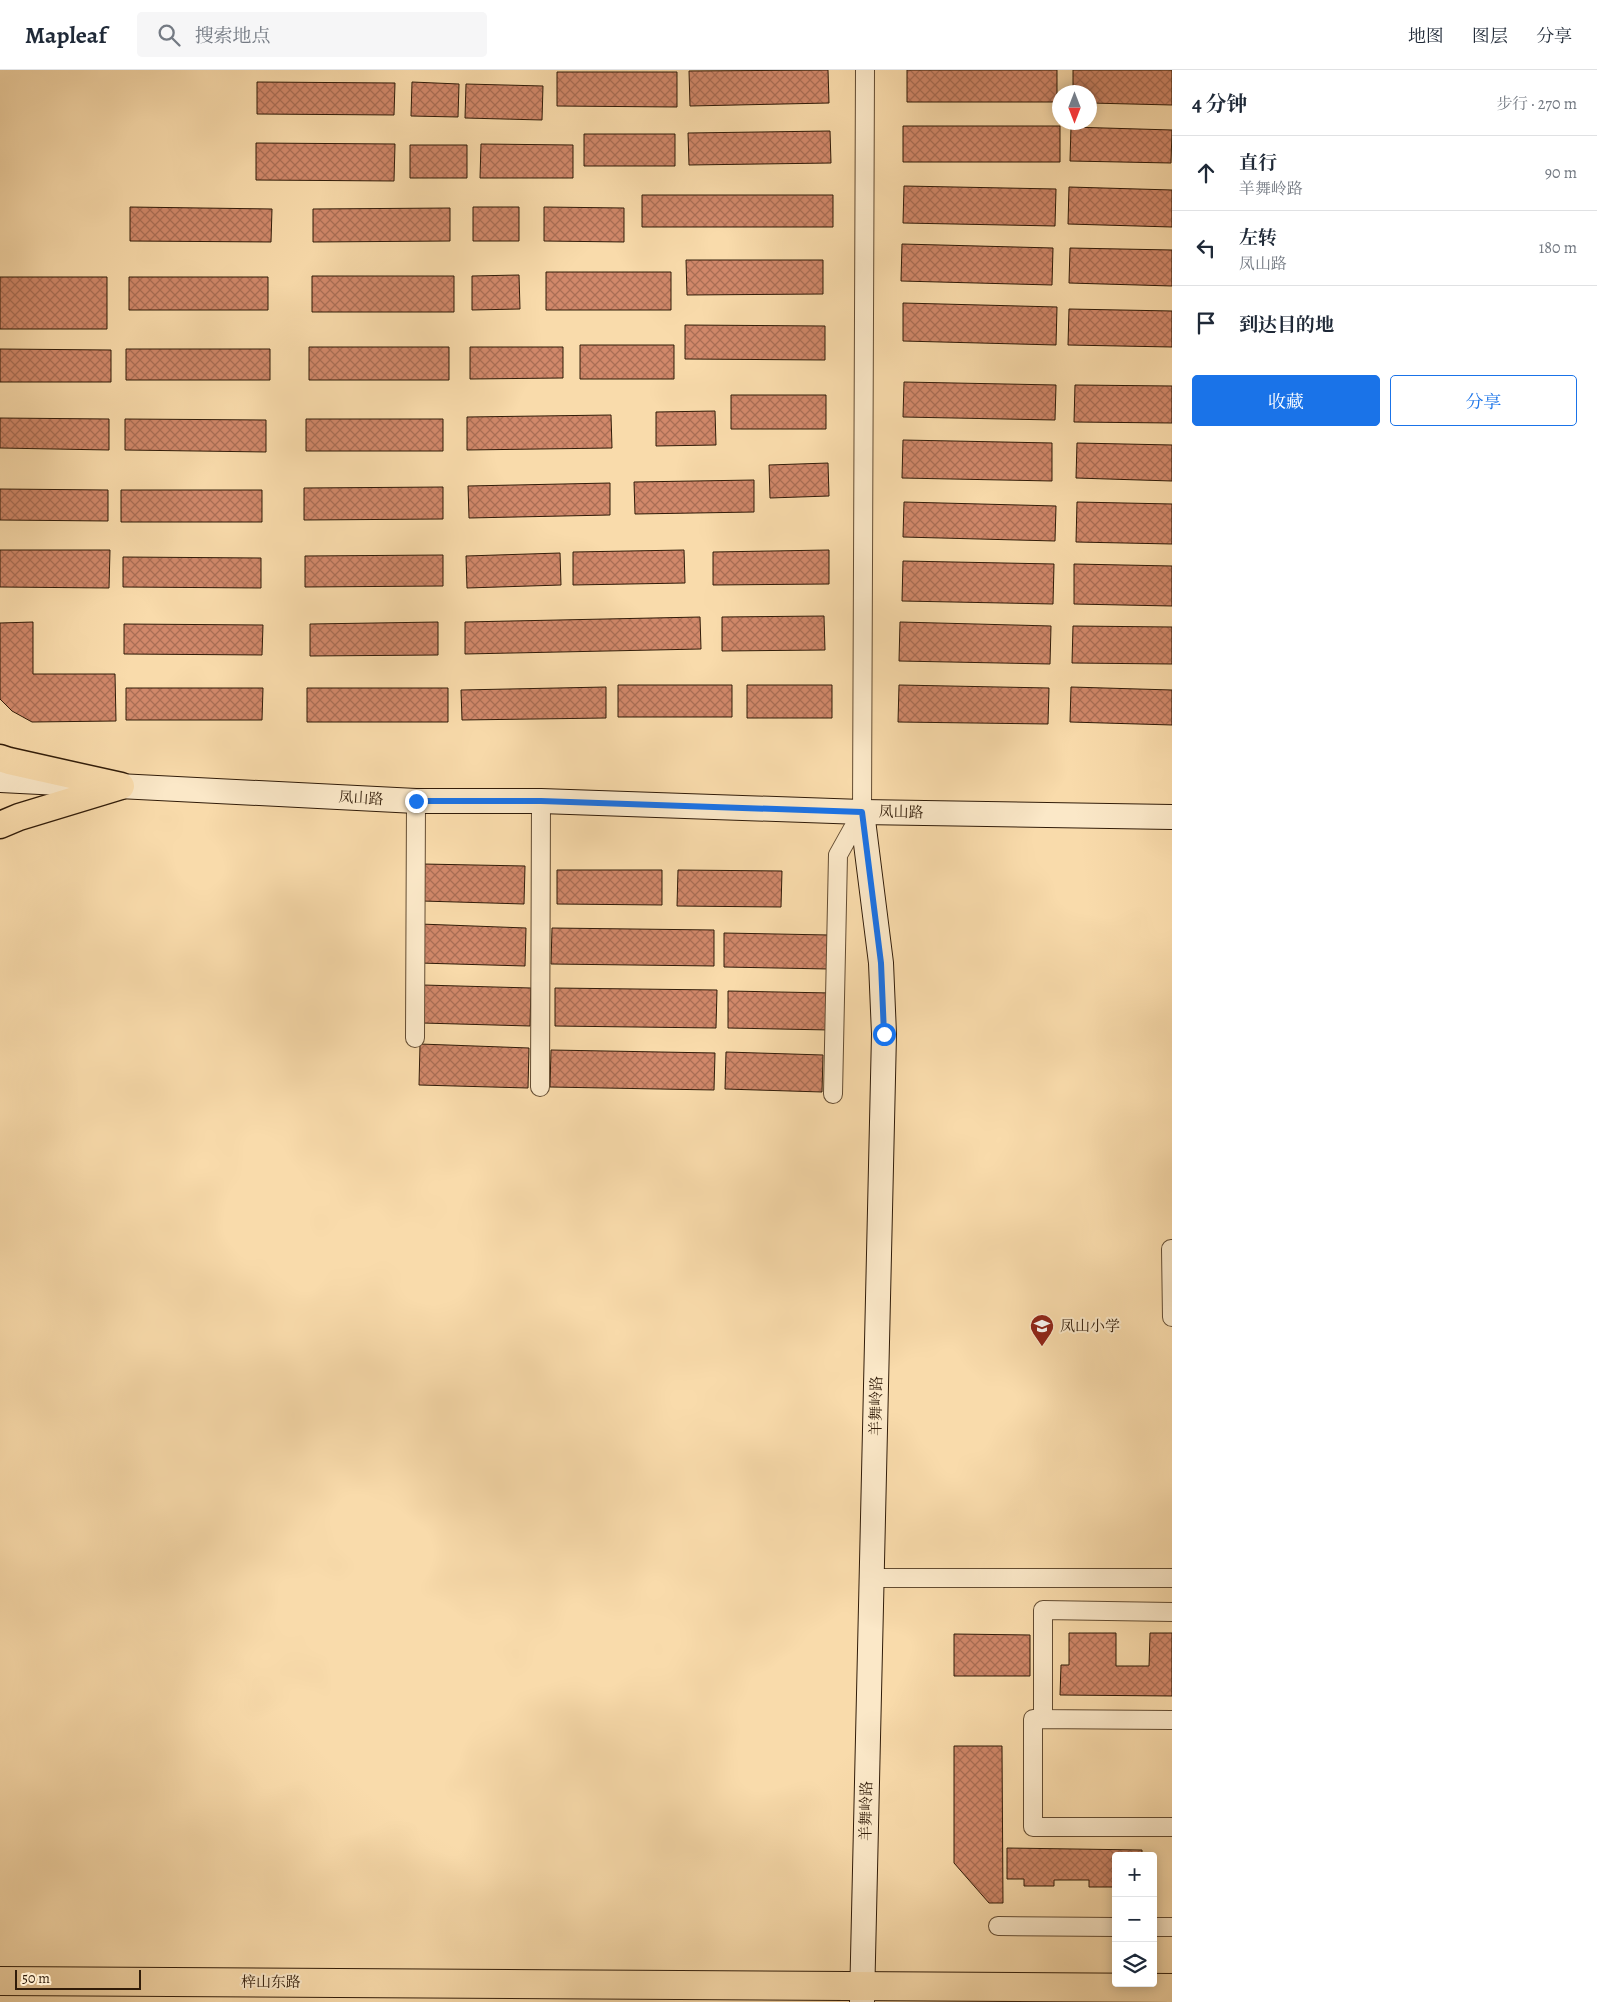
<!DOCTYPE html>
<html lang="zh">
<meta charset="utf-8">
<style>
body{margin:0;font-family:Alegreya,"Noto Serif SC",serif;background:#f6f6f7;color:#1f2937}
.controls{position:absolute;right:15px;bottom:15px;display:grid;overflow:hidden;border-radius:5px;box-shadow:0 2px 12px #0003}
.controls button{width:45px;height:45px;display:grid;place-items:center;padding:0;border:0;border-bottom:1px solid #e0e1e3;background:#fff;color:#1f2937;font:25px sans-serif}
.compass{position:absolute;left:1052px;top:15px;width:45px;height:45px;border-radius:50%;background:#fff;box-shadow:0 2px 12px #0003;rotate:180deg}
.scale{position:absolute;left:15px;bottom:12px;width:126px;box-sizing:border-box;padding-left:5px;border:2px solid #311c09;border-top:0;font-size:14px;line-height:18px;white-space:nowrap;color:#311c09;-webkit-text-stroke:4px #fbe8c8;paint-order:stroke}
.stop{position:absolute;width:15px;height:15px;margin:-11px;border:4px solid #1a73e8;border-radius:50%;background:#fff}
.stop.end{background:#1a73e8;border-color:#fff;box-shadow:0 1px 5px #0008}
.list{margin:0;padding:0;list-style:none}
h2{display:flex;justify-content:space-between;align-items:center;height:65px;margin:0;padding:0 20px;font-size:21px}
h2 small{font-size:16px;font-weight:400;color:#747a83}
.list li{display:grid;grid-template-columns:32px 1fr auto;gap:15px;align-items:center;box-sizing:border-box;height:75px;padding:0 20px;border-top:1px solid #e0e1e3}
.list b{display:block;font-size:19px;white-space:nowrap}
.list p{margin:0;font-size:16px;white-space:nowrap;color:#747a83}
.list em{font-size:16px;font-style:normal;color:#747a83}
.actions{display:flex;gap:10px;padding:15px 20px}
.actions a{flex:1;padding:11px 0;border:1px solid #1a73e8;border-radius:5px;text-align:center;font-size:18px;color:#1a73e8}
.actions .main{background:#1a73e8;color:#fff}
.icon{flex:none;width:28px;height:28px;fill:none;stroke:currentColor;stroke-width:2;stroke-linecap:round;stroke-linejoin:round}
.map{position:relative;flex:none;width:1172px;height:1932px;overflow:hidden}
header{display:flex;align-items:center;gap:30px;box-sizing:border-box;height:70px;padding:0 25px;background:#fff;border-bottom:1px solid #e0e1e3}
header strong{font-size:24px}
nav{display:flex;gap:28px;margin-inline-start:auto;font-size:18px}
.search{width:350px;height:45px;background:#f6f6f7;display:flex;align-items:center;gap:12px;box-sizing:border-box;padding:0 18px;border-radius:5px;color:#747a83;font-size:19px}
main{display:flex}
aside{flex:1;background:#fff}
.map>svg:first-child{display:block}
</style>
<header>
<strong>Mapleaf</strong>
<div class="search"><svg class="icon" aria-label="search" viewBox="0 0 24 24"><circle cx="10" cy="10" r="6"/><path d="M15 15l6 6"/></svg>搜索地点</div>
<nav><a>地图</a><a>图层</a><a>分享</a></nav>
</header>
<main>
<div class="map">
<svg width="1172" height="1932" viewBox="0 0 1172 1932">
<defs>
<pattern id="building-cross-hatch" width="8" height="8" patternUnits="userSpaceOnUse" patternTransform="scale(1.25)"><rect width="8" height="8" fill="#d1886a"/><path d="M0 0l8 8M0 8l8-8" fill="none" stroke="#aa6e55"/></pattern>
</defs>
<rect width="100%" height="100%" fill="#f9dbab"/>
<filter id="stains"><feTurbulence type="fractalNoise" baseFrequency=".004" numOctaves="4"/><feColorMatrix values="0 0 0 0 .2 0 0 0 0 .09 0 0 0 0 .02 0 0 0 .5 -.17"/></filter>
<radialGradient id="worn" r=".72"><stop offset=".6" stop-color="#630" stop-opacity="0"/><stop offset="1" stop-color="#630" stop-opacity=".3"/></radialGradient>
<path fill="url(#building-cross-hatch)" stroke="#311c09" d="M828,0L829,33L690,36L689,1Z
M907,0H1057V32H907Z
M1073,0H1172V35L1090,33V22H1073Z
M557,2H677V37L557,36Z
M257,12L395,13L394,45L257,44Z
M412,12L459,14L458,47L411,46Z
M466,14L543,16L542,50L465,48Z
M903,56H1060V92H903Z
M1071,57L1172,60L1171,93L1070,91Z
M830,61L831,93L689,95L688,63Z
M584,64H675V96H584Z
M256,73L395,74L394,111L256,110Z
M481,74L573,75V108H480Z
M410,75H467V108H410Z
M904,116L1056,119L1055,156L903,153Z
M1069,117L1172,120V157L1068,154Z
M642,125H833V157H642Z
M130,137L272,139L271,172L130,171Z
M473,137H519V171H473Z
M544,137L624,138V172L544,171Z
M450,138V171L313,172V139Z
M902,174L1053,178L1052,215L901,211Z
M1070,178L1172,180V216L1069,213Z
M686,190H823V224L687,225Z
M546,202H671V240H546Z
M519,205L520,239L472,240V206Z
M312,206H454V242H312Z
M0,207H107V259H0Z
M129,207H268V240H129Z
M903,233L1057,237L1056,275L903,271Z
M1069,239L1172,241V277L1068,275Z
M685,255L825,256V290L685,289Z
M580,275H674V309H580Z
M309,277H449V310H309Z
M470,277H563V308L470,309Z
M0,279L111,280V312H0Z
M126,279H270V310H126Z
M904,312L1056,315L1055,350L903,347Z
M1075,315L1172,316V353L1074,352Z
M731,325H826V359H731Z
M715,341L716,375L656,376V342Z
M611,345L612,378L467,380V347Z
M0,348L109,349V380L0,378Z
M125,349L266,350V382L125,380Z
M306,349H443V381H306Z
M903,370L1052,373V411L902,408Z
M1077,373L1172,375V411L1076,408Z
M828,393L829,426L770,428L769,395Z
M754,410V442L635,444L634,412Z
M610,413V445L469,448L468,416Z
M443,417V449L304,450V418Z
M0,419L108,420V451L0,450Z
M121,420H262V452H121Z
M904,432L1056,436L1055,471L903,467Z
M1077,432L1172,434V474L1076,472Z
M0,480H110L109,518L0,517Z
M684,480L685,513L573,515V482Z
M829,480V514L713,515V482Z
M560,483L561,515L467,518L466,486Z
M443,485V516L305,517V486Z
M123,487L261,488V518L123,517Z
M903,491L1054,494L1053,534L902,531Z
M1074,494L1172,496V536L1074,534Z
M824,546L825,580L722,581V547Z
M700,547L701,579L465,584V552Z
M33,552V604H115L116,651L32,652L12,641L0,629V553Z
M438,552V585L310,586V554Z
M900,552L1051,556L1050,594L899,591Z
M124,554L263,555L262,585L124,584Z
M1073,556L1172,557V594L1072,593Z
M618,615H732V647H618Z
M747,615H832V648H747Z
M899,615L1049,618L1048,654L898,652Z
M606,617V648L462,650L461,620Z
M1071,617L1172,620V655L1070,652Z
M126,618H263L262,650H126Z
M307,618H448V652H307Z
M423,794L525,796L524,834L422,831Z
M557,800H662V835L557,834Z
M678,800L782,801L781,837L677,836Z
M420,854L526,858L525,896L419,893Z
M552,858L714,860V896L551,894Z
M724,863L829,865V899L724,897Z
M423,915L531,918L530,956L422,953Z
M555,918L717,920L716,958L555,956Z
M728,921L831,923L830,960L728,958Z
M420,974L529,978L528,1018L419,1015Z
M551,980L715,983L714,1020L550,1017Z
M726,982L823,985L822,1022L725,1019Z
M1069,1563H1116V1596H1149L1150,1563H1172V1626L1060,1625L1061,1595H1069Z
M954,1564L1030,1565V1606H954Z
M954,1676H1002L1003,1833H989L954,1793Z
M1007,1778L1142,1780V1786H1116V1817H1089V1810H1054V1816H1024V1809H1007Z"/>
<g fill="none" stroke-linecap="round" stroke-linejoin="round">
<g stroke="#634c32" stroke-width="20">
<path id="street" d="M415,968L416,731
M540,1017L541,731
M833,1024L838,785L862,742L865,0
M1171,1179L1172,1247
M872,1508H1172
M1043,1649V1540L1172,1542
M1172,1650L1033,1649V1757H1172
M998,1856L1116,1857
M1153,1857H1172"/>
</g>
<g stroke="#311c09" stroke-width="26">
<path id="secondary" d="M0,710L416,731H541L862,742L1172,747
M862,742L881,893L884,964L862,1932"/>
</g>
<g stroke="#311c09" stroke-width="29">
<path id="primary" d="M0,688L9,691L121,716L19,747L0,755"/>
</g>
<g stroke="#311c09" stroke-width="30">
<path id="highway" d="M0,1911L1172,1918"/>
</g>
<use href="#street" stroke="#fbe8c8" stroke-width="18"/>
<use href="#secondary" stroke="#fbe8c8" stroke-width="24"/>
<use href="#primary" stroke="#f9dbab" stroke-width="26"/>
<use href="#highway" stroke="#f9dbab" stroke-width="28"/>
</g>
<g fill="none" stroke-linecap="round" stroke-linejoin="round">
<path stroke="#1a73e8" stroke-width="6" d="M416,731H541L862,742L881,893L884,964"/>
</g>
<defs>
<g id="school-pin" transform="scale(1.25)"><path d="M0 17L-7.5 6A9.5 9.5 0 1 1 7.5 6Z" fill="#8f2418" stroke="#fbe8c8"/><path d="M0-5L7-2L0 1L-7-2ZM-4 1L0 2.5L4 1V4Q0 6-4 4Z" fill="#fff"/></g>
</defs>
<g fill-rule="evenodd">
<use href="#school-pin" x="1042" y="1256"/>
</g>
<g text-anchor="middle" stroke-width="4" stroke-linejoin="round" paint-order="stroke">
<g font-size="15" fill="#311c09" stroke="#fbe8c8">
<text transform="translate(361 728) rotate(3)" y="5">凤山路</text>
<text transform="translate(901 742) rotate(1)" y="5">凤山路</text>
<text transform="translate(876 1336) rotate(-89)" y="5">羊舞岭路</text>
<text transform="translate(866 1741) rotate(-89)" y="5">羊舞岭路</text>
<text x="271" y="1917">梓山东路</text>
</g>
<g font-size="15" fill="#311c09" stroke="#fbe8c8" text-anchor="start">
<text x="1060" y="1261">凤山小学</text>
</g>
</g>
<rect width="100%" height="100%" filter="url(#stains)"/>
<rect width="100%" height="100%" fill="url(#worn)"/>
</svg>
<div class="controls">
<button>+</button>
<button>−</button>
<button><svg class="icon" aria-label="layers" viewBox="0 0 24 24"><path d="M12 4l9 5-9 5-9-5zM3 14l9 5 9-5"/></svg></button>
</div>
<svg class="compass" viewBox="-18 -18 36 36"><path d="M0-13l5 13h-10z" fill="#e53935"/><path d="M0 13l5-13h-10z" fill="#747a83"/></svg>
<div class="scale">50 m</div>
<div class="stop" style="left:884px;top:964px"></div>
<div class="stop end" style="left:416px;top:731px"></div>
</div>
<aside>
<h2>4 分钟<small>步行 · 270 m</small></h2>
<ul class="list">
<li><svg class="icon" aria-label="ahead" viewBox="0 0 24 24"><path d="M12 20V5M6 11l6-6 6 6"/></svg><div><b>直行</b><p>羊舞岭路</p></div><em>90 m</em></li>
<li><svg class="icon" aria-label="left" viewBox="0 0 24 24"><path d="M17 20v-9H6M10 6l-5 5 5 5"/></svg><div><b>左转</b><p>凤山路</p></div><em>180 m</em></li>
<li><svg class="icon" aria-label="arrive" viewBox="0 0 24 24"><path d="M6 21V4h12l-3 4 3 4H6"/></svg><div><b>到达目的地</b></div></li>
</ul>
<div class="actions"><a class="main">收藏</a><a>分享</a></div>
</aside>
</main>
